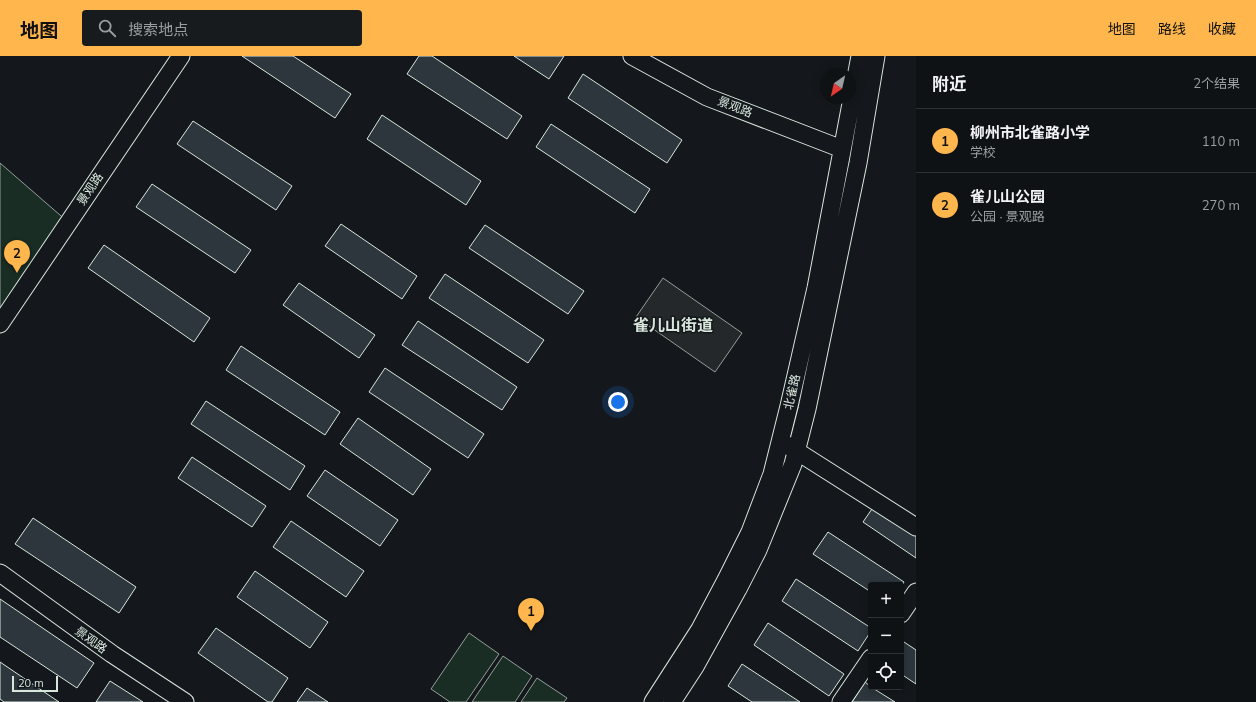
<!DOCTYPE html>
<html lang="zh">
<meta charset="utf-8">
<style>
body{margin:0;font-family:Mulish,"Noto Sans SC",sans-serif;background:#181b1e;color:#f1f3f6}
.controls{position:absolute;right:12px;bottom:12px;display:grid;overflow:hidden;border-radius:4px;box-shadow:0 2px 10px #0003}
.controls button{width:36px;height:36px;display:grid;place-items:center;padding:0;border:0;border-bottom:1px solid #2f3234;background:#0f1215;color:#f1f3f6;font:20px sans-serif}
.compass{position:absolute;left:820px;top:12px;width:36px;height:36px;border-radius:50%;background:#0f1215;box-shadow:0 2px 10px #0003;rotate:214deg}
.scale{position:absolute;left:12px;bottom:10px;width:46px;box-sizing:border-box;padding-left:4px;border:2px solid #d8e6dc;border-top:0;font-size:11px;line-height:14px;white-space:nowrap;color:#d8e6dc;-webkit-text-stroke:3px #14181c;paint-order:stroke}
.you{position:absolute;left:618px;top:346px;width:14px;height:14px;margin:-10px;border:3px solid #fff;border-radius:50%;background:#1a73e8;box-shadow:0 0 0 6px #1a73e833}
.badge{display:grid;place-items:center;width:26px;height:26px;border-radius:50%;background:#ffb74d;color:#111;font-size:13px;font-weight:700}
.pin{position:absolute;translate:-50% -33px;filter:drop-shadow(0 1px 2px #0008)}
.pin::after{content:'';position:absolute;top:21px;width:14px;height:12px;background:inherit;clip-path:polygon(0 0,100% 0,50% 100%)}
.list{margin:0;padding:0;list-style:none}
h2{display:flex;justify-content:space-between;align-items:center;height:52px;margin:0;padding:0 16px;font-size:17px}
h2 small{font-size:13px;font-weight:400;color:#9b9ea0}
.list li{display:grid;grid-template-columns:26px 1fr auto;gap:12px;align-items:center;box-sizing:border-box;height:64px;padding:0 16px;border-top:1px solid #2f3234}
.list b{display:block;font-size:15px;white-space:nowrap}
.list p{margin:0;font-size:13px;white-space:nowrap;color:#9b9ea0}
.list em{font-size:13px;font-style:normal;color:#9b9ea0}
.icon{flex:none;width:22px;height:22px;fill:none;stroke:currentColor;stroke-width:2;stroke-linecap:round;stroke-linejoin:round}
.map{position:relative;flex:none;width:916px;height:646px;overflow:hidden}
header{display:flex;align-items:center;gap:24px;box-sizing:border-box;height:56px;padding:0 20px;background:#ffb74d;color:#111}
header strong{font-size:19px}
nav{display:flex;gap:22px;margin-inline-start:auto;font-size:14px}
.search{width:280px;height:36px;background:#181b1e;display:flex;align-items:center;gap:10px;box-sizing:border-box;padding:0 14px;border-radius:4px;color:#9b9ea0;font-size:15px}
main{display:flex}
aside{flex:1;background:#0f1215}
.map>svg:first-child{display:block}
</style>
<header>
<strong>地图</strong>
<div class="search"><svg class="icon" aria-label="search" viewBox="0 0 24 24"><circle cx="10" cy="10" r="6"/><path d="M15 15l6 6"/></svg>搜索地点</div>
<nav><a>地图</a><a>路线</a><a>收藏</a></nav>
</header>
<main>
<div class="map">
<svg width="916" height="646" viewBox="0 0 916 646">
<rect width="100%" height="100%" fill="#14181c"/>
<path fill="#1a2d24" stroke="#939e99" d="M0,107L68,166L0,268Z
M469,577L499,598L466,646H450L431,633Z
M503,600L532,620L515,646H472Z
M537,622L567,642L564,646H521Z"/>
<path fill="#24282b" stroke="#939e99" d="M663,222L742,277L715,316L636,261Z"/>
<path fill="#2c363c" stroke="#d8e6dc" d="M242,0H293L351,38L335,62Z
M419,0H432L522,60L507,83L407,18Z
M514,0H564L549,23Z
M583,18L682,84L667,107L568,42Z
M382,59L481,125L466,149L367,83Z
M193,65L292,130L276,154L177,88Z
M551,68L650,133L635,157L536,91Z
M152,128L251,194L235,217L136,151Z
M341,168L417,220L402,243L325,190Z
M485,169L584,235L568,258L469,192Z
M104,189L210,262L194,286L88,212Z
M445,218L544,284L528,307L429,242Z
M299,227L375,279L359,302L283,249Z
M418,265L517,331L502,354L402,289Z
M241,290L340,356L325,379L226,314Z
M385,312L484,378L468,402L369,336Z
M206,345L305,410L290,434L191,368Z
M358,362L431,413L413,439L340,388Z
M192,401L266,450L252,471L178,422Z
M325,414L398,464L380,490L307,440Z
M874,450L916,479V502L863,466Z
M33,462L136,531L119,557L15,488Z
M291,465L364,515L346,541L273,491Z
M828,476L904,526L901,531V529H871V536L813,498Z
M255,515L328,566L310,592L237,541Z
M796,523L871,572V575L858,595L782,545Z
M0,543L94,607L77,632L0,581Z
M768,567L844,618L829,640L754,589Z
M216,572L288,622L272,646H268L198,597Z
M901,584L916,594V628L901,618Z
M0,606L59,646H4L0,643Z
M742,608L800,646H752L728,630Z
M110,625L143,646H96Z
M865,626L871,631L895,646H852Z
M307,632L328,646H297Z"/>
<g fill="none" stroke-linecap="round" stroke-linejoin="round">
<g stroke="#d8e6dc" stroke-width="19">
<path id="minor" d="M632,0L707,41L842,93
M0,268L181,0
M787,389L916,471
M0,517L112,598L185,646
M901,558L916,536
M653,646L700,573L726,524L750,476L772,418L789,350L816,232L860,0
M672,646L696,609L738,533L758,494L793,408L807,353L858,107L876,0
M841,646L871,602"/>
</g>
<use href="#minor" stroke="#14181c" stroke-width="17"/>
</g>
<g text-anchor="middle" stroke-width="3" stroke-linejoin="round" paint-order="stroke">
<g font-size="12" fill="#d8e6dc" stroke="#14181c">
<text transform="translate(735 51) rotate(21)" y="4">景观路</text>
<text transform="translate(90 133) rotate(-56)" y="4">景观路</text>
<text transform="translate(792 336) rotate(-77)" y="4">北雀路</text>
<text transform="translate(91 584) rotate(36)" y="4">景观路</text>
</g>
<g font-size="16" font-weight="bold" fill="#d8e6dc" stroke="#14181c">
<text x="673" y="275">雀儿山街道</text>
</g>
</g>
</svg>
<div class="controls">
<button>+</button>
<button>−</button>
<button><svg class="icon" aria-label="locate" viewBox="0 0 24 24"><circle cx="12" cy="12" r="6"/><path d="M12 2v4M12 18v4M2 12h4M18 12h4"/></svg></button>
</div>
<svg class="compass" viewBox="-18 -18 36 36"><path d="M0-13l5 13h-10z" fill="#e53935"/><path d="M0 13l5-13h-10z" fill="#9b9ea0"/></svg>
<div class="scale">20 m</div>
<div class="you"></div>
<div class="pin badge" style="left:531px;top:575px">1</div>
<div class="pin badge" style="left:17px;top:217px">2</div>
</div>
<aside>
<h2>附近<small>2个结果</small></h2>
<ul class="list">
<li><span class="badge">1</span><div><b>柳州市北雀路小学</b><p>学校</p></div><em>110 m</em></li>
<li><span class="badge">2</span><div><b>雀儿山公园</b><p>公园 · 景观路</p></div><em>270 m</em></li>
</ul>
</aside>
</main>
